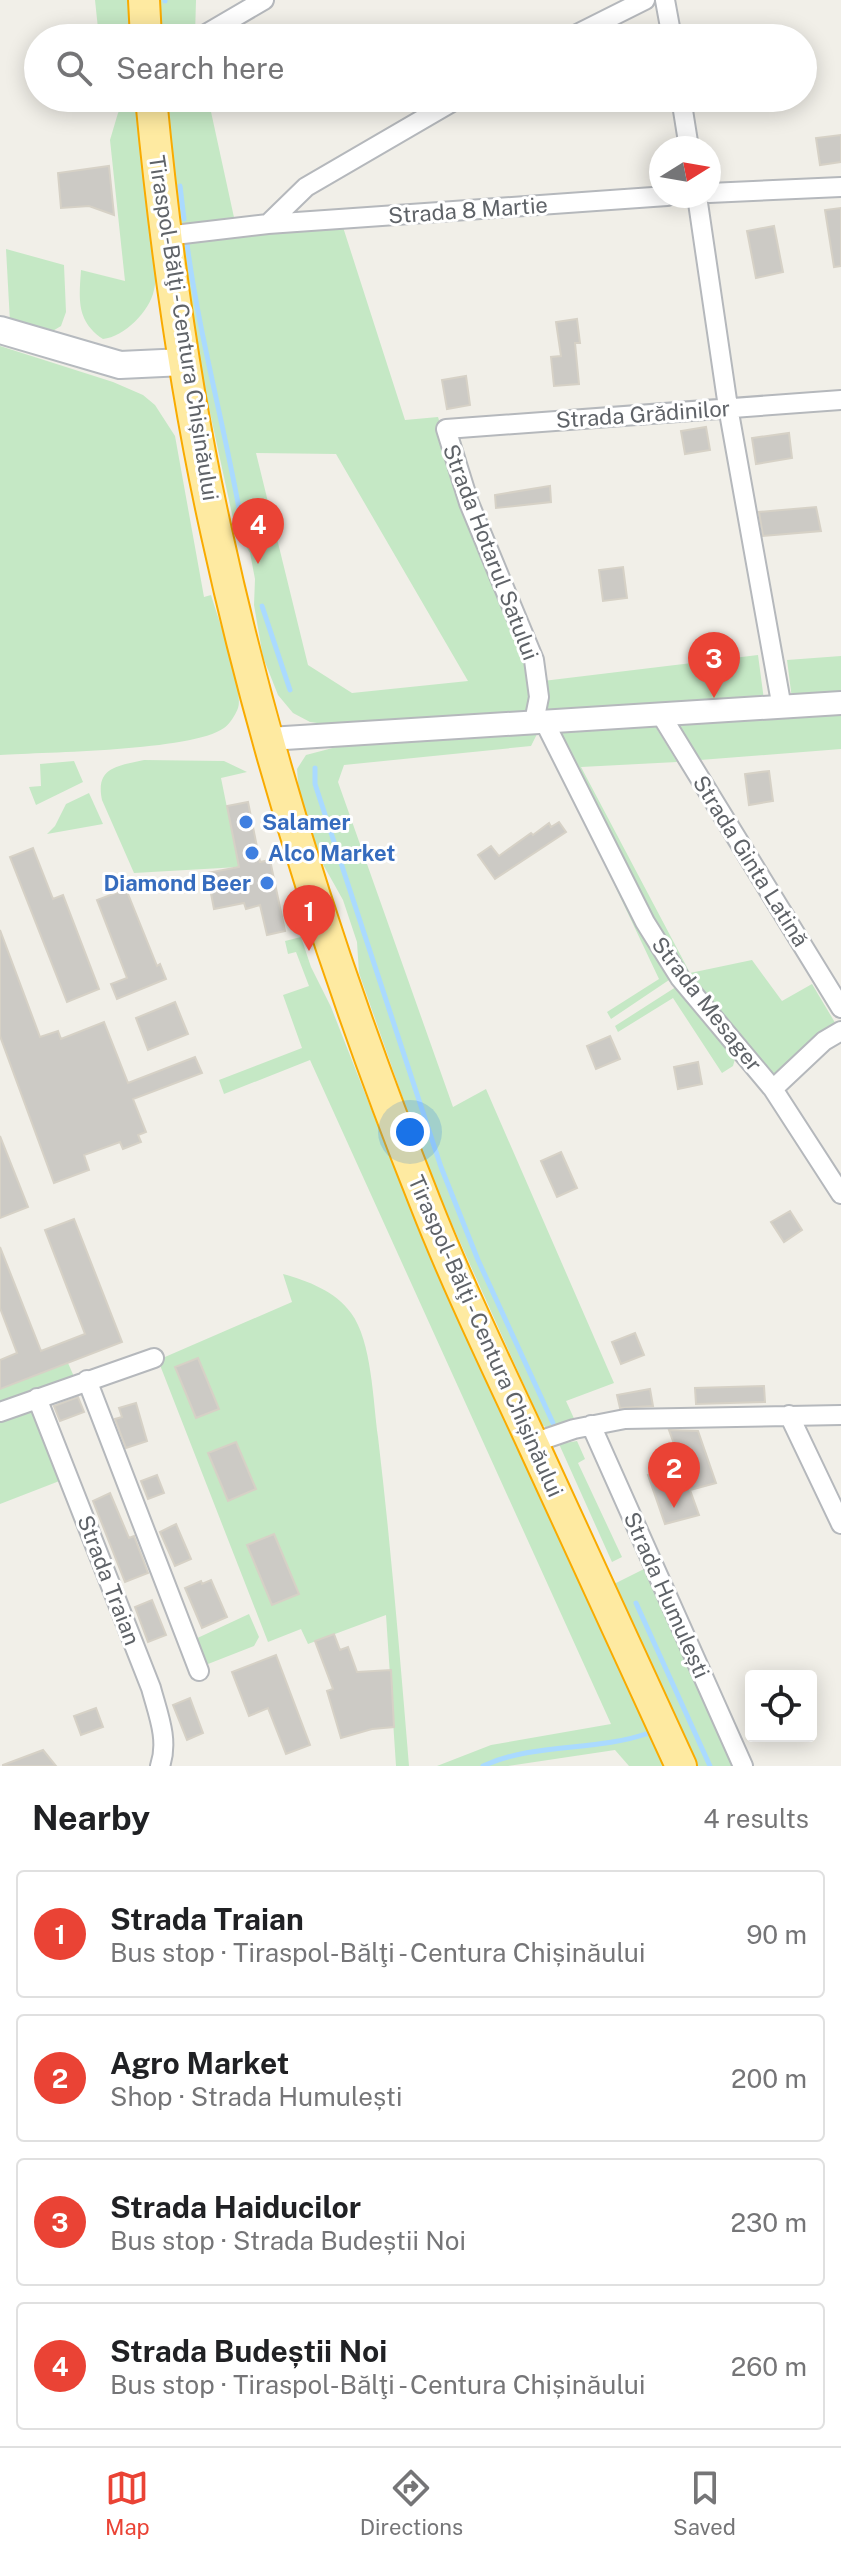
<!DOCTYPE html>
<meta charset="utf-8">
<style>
body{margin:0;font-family:"Public Sans",sans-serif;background:#f2f2f2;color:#202124}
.controls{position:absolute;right:24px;bottom:24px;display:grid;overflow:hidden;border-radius:8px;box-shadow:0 4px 20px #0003}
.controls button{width:72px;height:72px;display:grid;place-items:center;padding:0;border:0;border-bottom:2px solid #e0e0e0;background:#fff;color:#202124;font:40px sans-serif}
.compass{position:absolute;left:649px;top:136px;width:72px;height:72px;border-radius:50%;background:#fff;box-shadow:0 4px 20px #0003;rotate:79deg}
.you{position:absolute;left:410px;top:1132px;width:28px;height:28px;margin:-20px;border:6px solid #fff;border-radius:50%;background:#1a73e8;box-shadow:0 0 0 12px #1a73e833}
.badge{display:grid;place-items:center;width:52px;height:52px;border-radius:50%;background:#ea4335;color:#fff;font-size:26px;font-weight:700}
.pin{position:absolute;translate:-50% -66px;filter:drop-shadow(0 2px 4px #0008)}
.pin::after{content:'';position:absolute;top:42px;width:28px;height:24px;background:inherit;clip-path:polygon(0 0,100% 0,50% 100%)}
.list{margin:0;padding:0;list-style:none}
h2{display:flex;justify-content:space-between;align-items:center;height:104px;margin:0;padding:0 32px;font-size:34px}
h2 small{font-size:26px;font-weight:400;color:#757577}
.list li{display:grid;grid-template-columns:52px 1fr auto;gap:24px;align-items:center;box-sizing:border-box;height:128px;margin:0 16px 16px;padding:0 16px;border:2px solid #e0e0e0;border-radius:8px}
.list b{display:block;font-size:30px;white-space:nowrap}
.list p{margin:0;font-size:26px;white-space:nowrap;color:#757577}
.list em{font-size:26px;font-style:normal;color:#757577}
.icon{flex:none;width:44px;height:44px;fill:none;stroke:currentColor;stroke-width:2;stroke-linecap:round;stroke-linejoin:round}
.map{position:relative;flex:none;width:841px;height:1766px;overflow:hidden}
.search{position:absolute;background:#fff;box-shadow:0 4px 20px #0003;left:24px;right:24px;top:24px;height:88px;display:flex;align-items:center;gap:20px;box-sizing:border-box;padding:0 28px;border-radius:44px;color:#757577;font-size:30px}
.sheet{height:680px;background:#fff}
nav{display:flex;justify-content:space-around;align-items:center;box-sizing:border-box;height:112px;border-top:2px solid #e0e0e0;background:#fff;font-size:22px;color:#757577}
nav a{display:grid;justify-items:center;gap:4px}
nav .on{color:#ea4335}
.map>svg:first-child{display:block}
</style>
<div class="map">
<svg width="841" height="1766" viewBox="0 0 841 1766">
<rect width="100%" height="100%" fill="#f1efe8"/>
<path fill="#c5e8c5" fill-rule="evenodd" d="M95,0H137L139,38H99Z
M151,0H196L195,36L154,38Z
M158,98H208L235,222L172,229Z
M133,106L141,112C145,145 149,177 152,210C155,237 160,264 154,290C150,311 124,337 103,339C76,321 79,299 81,270L125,281L110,140L118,113L122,107Z
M342,224L405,420L438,417L465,504L528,659L531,699L524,716L345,727L310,722L293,713L278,695L263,657L254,605L255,579L250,553L235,528L173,242ZM256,453L336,454L468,681L352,693L308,665Z
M6,249L64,265L66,312L61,326L51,332L10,322Z
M0,346L113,382L143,395L155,405L175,436L204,597L211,595C218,618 244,690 238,708C236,714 229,725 224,728C192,751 46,752 0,755Z
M758,655L764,700L546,714L543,681Z
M841,656V696L792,699L787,660Z
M841,711V749L700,760L677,722Z
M654,724L677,762L581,767L690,973L752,960L782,1001L812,984L837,1026L774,1081L685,977L648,921L555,731Z
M538,732L531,746L344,765L338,782L453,1107L486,1089L614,1383L566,1401L577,1425L552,1431L542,1425L429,1173L359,973L357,942L343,900L320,859L299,796L297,769L306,755L344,745Z
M552,753L671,974L669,980L611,1019L607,1012L659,979Z
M144,760L224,761L247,772L221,778L239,867L134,873L102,800C95,767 118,766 144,760Z
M74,761L83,782L36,805L29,787L41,786L40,764Z
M89,793L103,824L47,834L55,826L66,804Z
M301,937L311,967L331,1007L425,1246L672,1766H629L615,1750L508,1766H437L491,1745L611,1724L310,1060L224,1094L219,1080L302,1048L283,995L309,986L296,952L288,954L285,941Z
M679,985L737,1052L733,1066L722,1073L673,998L618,1032L615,1026Z
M283,1274C308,1281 335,1291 351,1313C372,1341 373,1402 378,1437C391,1547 400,1656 409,1766H396L386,1615L308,1644L301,1629L268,1642L158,1360L292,1302Z
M68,1363L75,1379L0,1407V1389Z
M29,1406L35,1413L62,1480L0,1504V1417Z
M577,1441L585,1459L578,1463L622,1557L612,1562L559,1444Z
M648,1567L737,1766H691L610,1586Z
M249,1614L259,1637L254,1646L208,1664L199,1658L191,1641Z"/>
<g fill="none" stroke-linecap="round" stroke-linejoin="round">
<path stroke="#aadaff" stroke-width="5" d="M165,1V0
M180,186L184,219
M187,244C199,335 224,424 240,514
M262,606L290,690
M315,768V784L441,1167L478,1260L553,1423
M636,1603L710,1766
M483,1766C535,1742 595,1752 649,1733"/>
</g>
<path fill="#cccac5" stroke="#d6d1c6" stroke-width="2" d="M841,135V162L820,165L816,138Z
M109,166L114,215L89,206L61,208L58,173Z
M841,208V266L834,267L825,210Z
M774,226L783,272L756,278L747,231Z
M577,319L580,343H575L579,384L554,386L551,357L561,356L556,322Z
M466,376L470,405L447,409L442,380Z
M706,427L710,450L685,454L681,431Z
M789,433L792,458L756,464L752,438Z
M550,486L551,502L496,508L495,495Z
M816,507L821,531L763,536L759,512Z
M623,567L627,598L603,601L599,570Z
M769,771L773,801L749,805L745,774Z
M248,802L260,862L270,860L285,931L267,935L260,905L246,909L244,903L214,909L207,873L239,867L227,806Z
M559,822L566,832L495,879L478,855L491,846L499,856L531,833L533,835L549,823L551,827Z
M33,848L53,899L63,895L99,989L67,1002L10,857Z
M126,889L157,966L160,964L166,979L117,999L111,984L127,978L97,900Z
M0,930L40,1037L58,1031L61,1039L104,1022L128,1083L195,1057L202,1073L133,1099L146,1132L138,1135L141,1142L123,1149L120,1142L84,1155L89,1170L54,1183L0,1036Z
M175,1002L188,1034L148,1050L136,1018Z
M610,1036L620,1059L596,1069L587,1046Z
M698,1062L702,1084L678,1089L674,1067Z
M0,1136L28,1207L0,1218Z
M561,1152L577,1188L557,1197L541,1161Z
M790,1211L802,1230L784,1242L771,1222Z
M74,1219L122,1342L0,1389V1360L17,1353L0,1308V1247L41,1351L85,1334L45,1230Z
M635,1333L644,1355L621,1364L612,1342Z
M198,1358L219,1409L196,1418L175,1367Z
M764,1386L765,1402L696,1404L695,1388Z
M650,1389L653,1406L620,1408L617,1395Z
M78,1397L84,1412L60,1421L54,1406Z
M136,1403L147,1441L126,1448L115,1419L122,1417L119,1408Z
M669,1430L698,1431L716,1483L690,1490L699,1515L665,1524L648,1475L663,1471L660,1461L678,1455Z
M236,1442L256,1489L228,1501L208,1453Z
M157,1475L164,1493L148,1499L141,1481Z
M110,1493L129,1538L134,1536L148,1573L125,1582L93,1501Z
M176,1524L191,1559L175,1566L160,1532Z
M274,1534L299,1594L272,1605L247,1545Z
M211,1580L227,1617L202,1628L185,1588L201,1581L202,1584Z
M152,1600L166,1635L148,1642L135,1607Z
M334,1634L340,1650L348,1647L357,1672L391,1670L394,1727L372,1729L341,1738L327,1691L333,1689L315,1641Z
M276,1655L310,1745L286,1754L268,1708L249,1716L232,1672Z
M190,1698L203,1733L187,1740L173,1705Z
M96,1708L103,1727L81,1735L74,1716Z
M43,1750L56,1766H3V1765Z"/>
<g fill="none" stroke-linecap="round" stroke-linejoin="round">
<g stroke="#b5b8bc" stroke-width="22">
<path id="minor" d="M665,0L672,38
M199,38L264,0
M569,38L645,0
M681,98L689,148
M709,193L841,187
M697,196L728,407L782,708
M268,224L667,196
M166,236L268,224L306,187L459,98
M661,715L841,1008
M544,721L645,922L680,978L773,1089L841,1194
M534,722L539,697L534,660L469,503L446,429L841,400
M773,1089L824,1041L841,1031
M87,1380L199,1671
M37,1398L151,1688C158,1714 169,1740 160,1766
M0,1412L154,1358
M789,1415L841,1524
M591,1425L743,1766
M533,1443L574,1429L625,1419L841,1415"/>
</g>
<g stroke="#b5b8bc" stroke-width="26">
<path id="tertiary" d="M269,739L841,703"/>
</g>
<g stroke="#b6babf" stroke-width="30">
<path id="secondary" d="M0,330L120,365L184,362"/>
</g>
<g stroke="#f9ab00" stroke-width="34">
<path id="trunk" d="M144,0L146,38
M151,98C165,244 185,392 217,535C267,763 339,986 425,1202C457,1284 496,1364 533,1444C583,1551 631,1659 681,1766"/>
</g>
<use href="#minor" stroke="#fff" stroke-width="18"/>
<use href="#tertiary" stroke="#fff" stroke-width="22"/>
<use href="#secondary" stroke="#fff" stroke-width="26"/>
<use href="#trunk" stroke="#feeaa1" stroke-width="30"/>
</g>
<g fill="#3f7fe0" stroke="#fff" stroke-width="3">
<circle cx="246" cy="822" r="8"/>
<circle cx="252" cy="853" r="8"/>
<circle cx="267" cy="883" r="8"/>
</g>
<g text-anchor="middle" stroke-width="6" stroke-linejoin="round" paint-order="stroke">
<g font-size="22" fill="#5f6368" stroke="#fff">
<text transform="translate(468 210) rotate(-4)" y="8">Strada 8 Martie</text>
<text transform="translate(184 328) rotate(81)" y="8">Tiraspol-Bălţi - Centura Chișinăului</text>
<text transform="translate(643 414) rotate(-4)" y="8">Strada Grădinilor</text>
<text transform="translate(491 552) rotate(69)" y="8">Strada Hotarul Satului</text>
<text transform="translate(751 861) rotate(58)" y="8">Strada Ginta Latină</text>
<text transform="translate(707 1004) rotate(52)" y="8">Strada Mesager</text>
<text transform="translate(486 1336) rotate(66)" y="8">Tiraspol-Bălţi - Centura Chișinăului</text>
<text transform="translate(109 1580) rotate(69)" y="8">Strada Traian</text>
<text transform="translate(667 1595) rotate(66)" y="8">Strada Humulești</text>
</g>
<g font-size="22" font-weight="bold" fill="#366cbe" stroke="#fff" text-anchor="start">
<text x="262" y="830">Salamer</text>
<text x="268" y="861">Alco Market</text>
<text x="251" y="891" text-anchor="end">Diamond Beer</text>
</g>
</g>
</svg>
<div class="controls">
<button><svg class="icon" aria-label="locate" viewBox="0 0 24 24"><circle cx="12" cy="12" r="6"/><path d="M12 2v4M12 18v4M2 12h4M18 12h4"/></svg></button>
</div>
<svg class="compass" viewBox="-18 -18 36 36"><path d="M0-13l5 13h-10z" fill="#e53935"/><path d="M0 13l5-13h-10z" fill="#757577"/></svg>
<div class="you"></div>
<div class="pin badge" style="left:309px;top:951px">1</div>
<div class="pin badge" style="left:674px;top:1508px">2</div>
<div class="pin badge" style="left:714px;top:698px">3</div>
<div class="pin badge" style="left:258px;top:564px">4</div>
<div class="search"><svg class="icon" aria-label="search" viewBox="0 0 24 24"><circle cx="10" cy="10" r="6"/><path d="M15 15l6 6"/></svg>Search here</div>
</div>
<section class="sheet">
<h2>Nearby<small>4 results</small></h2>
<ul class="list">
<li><span class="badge">1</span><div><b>Strada Traian</b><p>Bus stop · Tiraspol-Bălţi - Centura Chișinăului</p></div><em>90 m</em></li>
<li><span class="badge">2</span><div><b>Agro Market</b><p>Shop · Strada Humulești</p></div><em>200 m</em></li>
<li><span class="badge">3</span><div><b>Strada Haiducilor</b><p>Bus stop · Strada Budeștii Noi</p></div><em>230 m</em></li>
<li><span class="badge">4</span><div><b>Strada Budeștii Noi</b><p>Bus stop · Tiraspol-Bălţi - Centura Chișinăului</p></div><em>260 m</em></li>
</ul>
</section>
<nav>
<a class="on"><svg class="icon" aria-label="map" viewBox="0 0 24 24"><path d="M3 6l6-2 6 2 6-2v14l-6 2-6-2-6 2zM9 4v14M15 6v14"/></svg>Map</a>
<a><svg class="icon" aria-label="directions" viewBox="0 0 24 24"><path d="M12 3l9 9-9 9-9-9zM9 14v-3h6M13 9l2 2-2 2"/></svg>Directions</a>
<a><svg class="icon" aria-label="saved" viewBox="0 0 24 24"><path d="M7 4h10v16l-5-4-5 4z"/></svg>Saved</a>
</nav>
